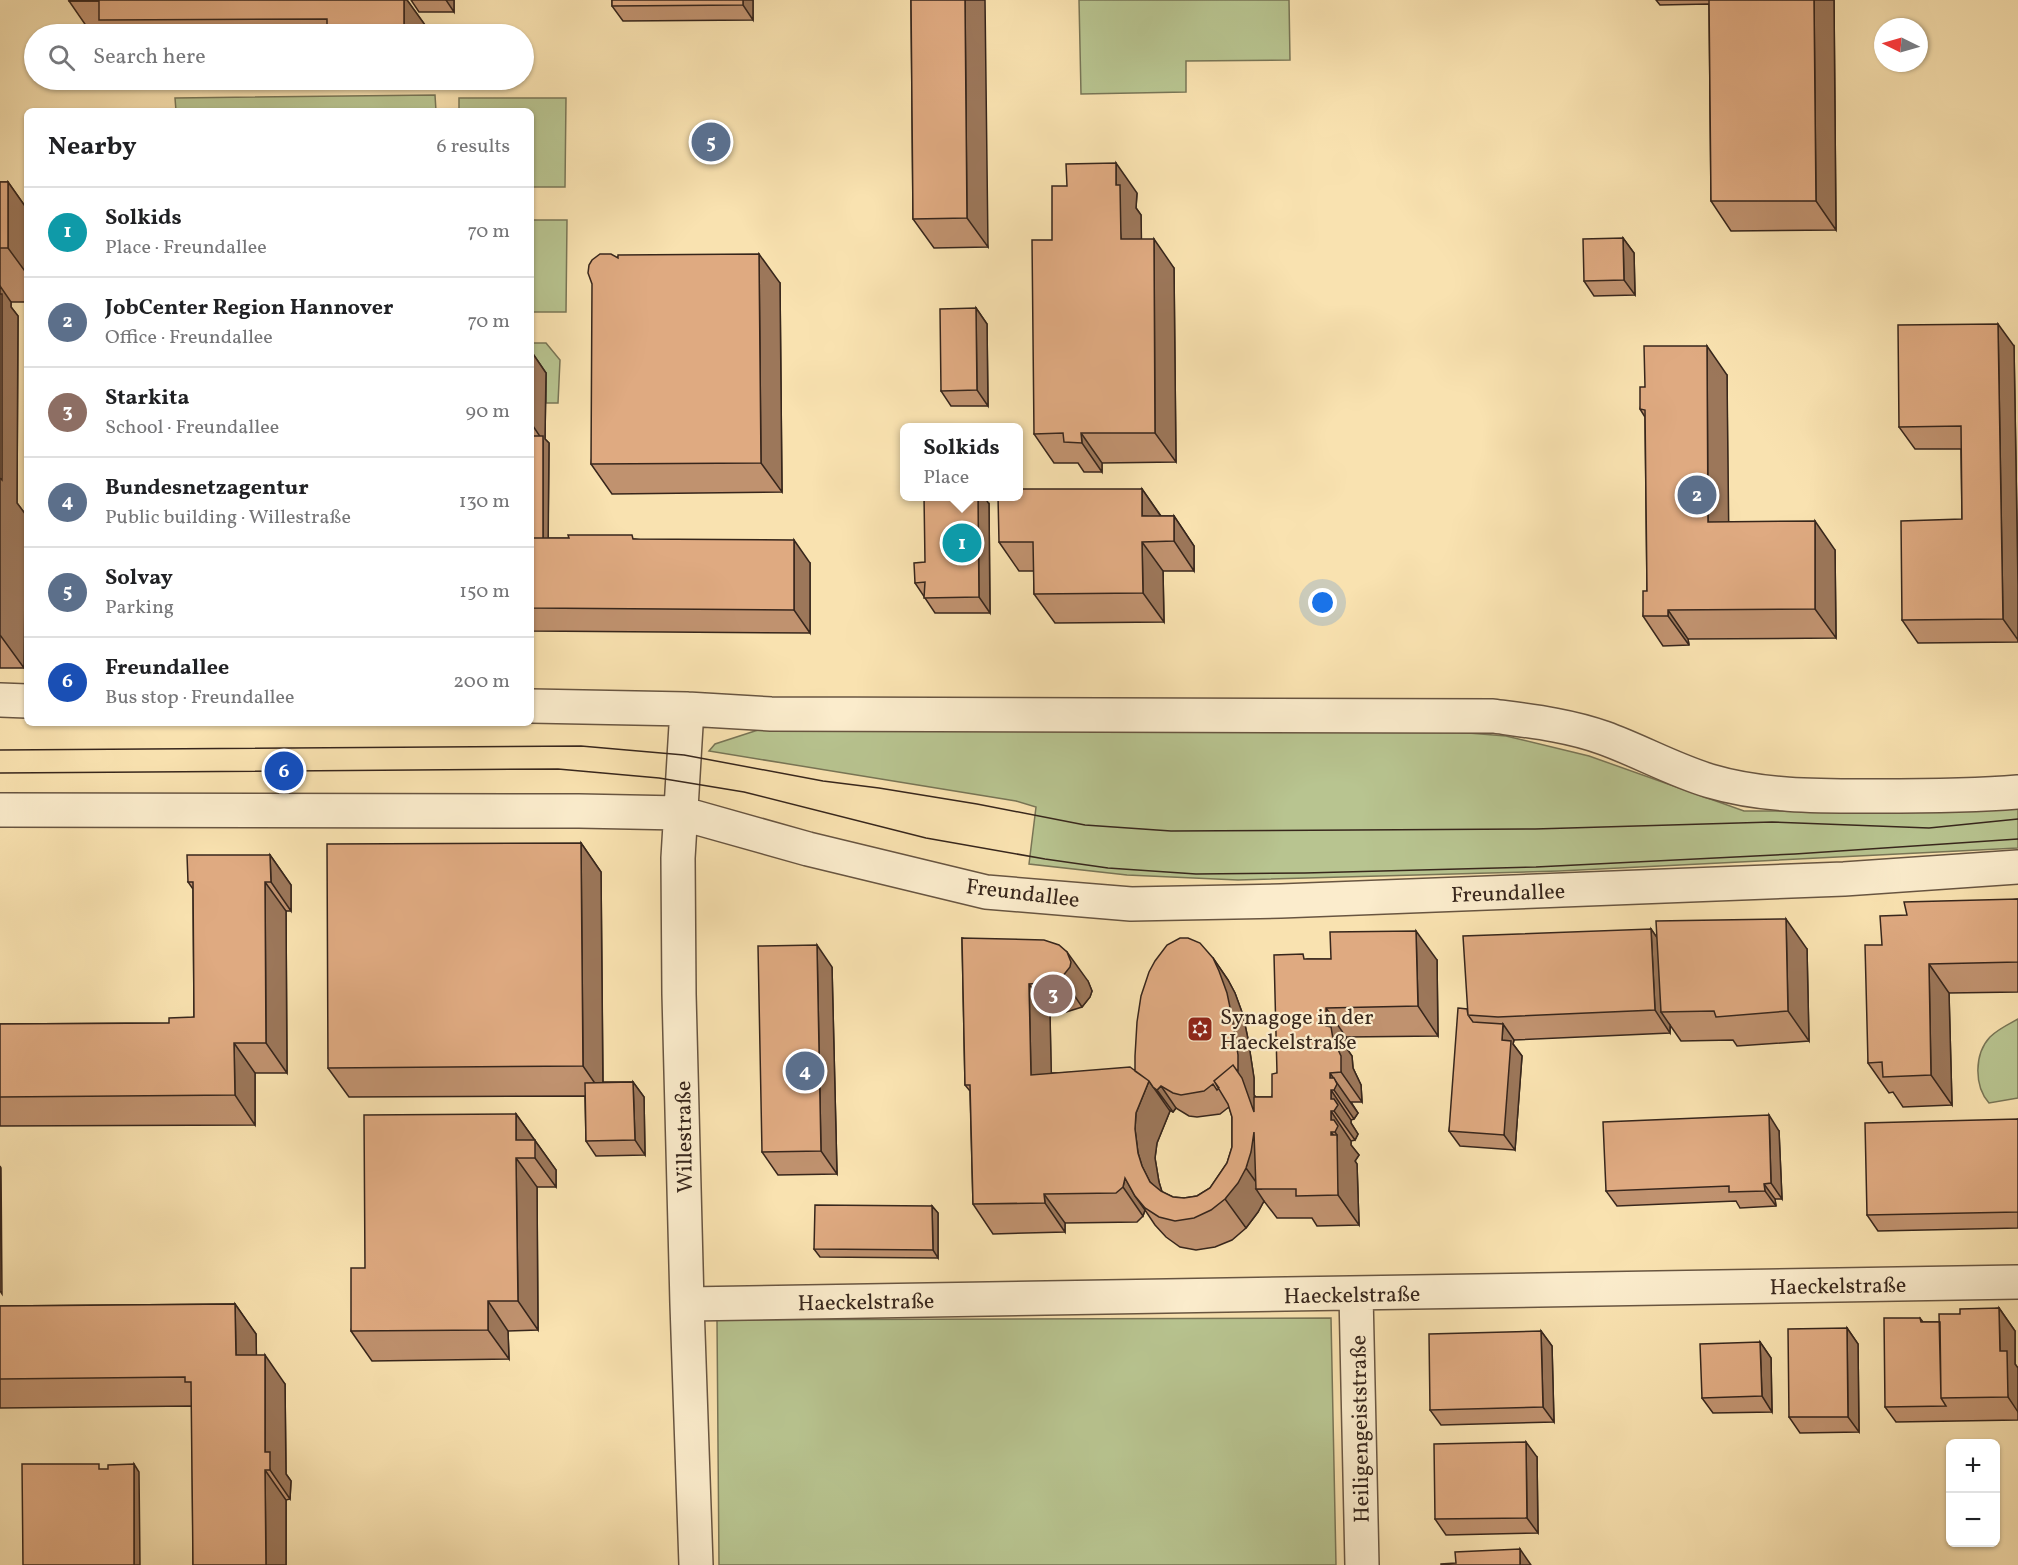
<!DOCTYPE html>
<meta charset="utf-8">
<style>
body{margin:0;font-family:Vollkorn,serif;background:#f6f6f6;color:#202124}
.controls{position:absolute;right:18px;bottom:18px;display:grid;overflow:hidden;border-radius:9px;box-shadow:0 2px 4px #0004}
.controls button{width:54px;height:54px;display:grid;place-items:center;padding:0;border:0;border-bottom:2px solid #e0e0e0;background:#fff;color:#202124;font:30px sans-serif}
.compass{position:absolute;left:1874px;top:18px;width:54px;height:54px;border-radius:50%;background:#fff;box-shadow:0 2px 4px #0004;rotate:275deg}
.you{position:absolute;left:1323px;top:603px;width:21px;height:21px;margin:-15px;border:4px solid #fff;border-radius:50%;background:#1a73e8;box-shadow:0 0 0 9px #1a73e833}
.badge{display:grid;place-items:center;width:39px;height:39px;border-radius:50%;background:#d93025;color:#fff;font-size:20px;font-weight:700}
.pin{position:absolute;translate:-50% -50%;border:3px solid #fff;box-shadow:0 2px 6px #0006}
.popup{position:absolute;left:900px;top:423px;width:123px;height:78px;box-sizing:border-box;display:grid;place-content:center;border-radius:9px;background:#fff;filter:drop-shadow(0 2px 4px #0005);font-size:20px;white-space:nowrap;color:#757577}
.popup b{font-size:22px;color:#202124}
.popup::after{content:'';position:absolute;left:50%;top:100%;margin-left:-12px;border:12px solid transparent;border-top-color:#fff}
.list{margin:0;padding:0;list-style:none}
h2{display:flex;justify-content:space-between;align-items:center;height:78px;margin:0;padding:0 24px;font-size:26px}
h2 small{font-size:20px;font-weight:400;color:#757577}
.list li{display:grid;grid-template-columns:39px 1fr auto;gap:18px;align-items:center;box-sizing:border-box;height:90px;padding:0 24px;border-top:2px solid #e0e0e0}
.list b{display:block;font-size:22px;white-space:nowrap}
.list p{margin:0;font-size:20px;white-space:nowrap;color:#757577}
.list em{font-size:20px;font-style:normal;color:#757577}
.icon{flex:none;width:33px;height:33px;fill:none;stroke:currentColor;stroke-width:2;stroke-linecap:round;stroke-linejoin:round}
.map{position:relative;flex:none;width:2018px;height:1565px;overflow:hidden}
.search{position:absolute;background:#fff;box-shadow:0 2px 4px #0004;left:24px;top:24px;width:510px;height:66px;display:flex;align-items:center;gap:15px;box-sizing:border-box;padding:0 21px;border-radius:33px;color:#757577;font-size:22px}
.panel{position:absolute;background:#fff;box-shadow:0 2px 4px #0004;left:24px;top:108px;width:510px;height:618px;border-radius:9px}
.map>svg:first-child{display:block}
</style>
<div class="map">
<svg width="2018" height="1565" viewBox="0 0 2018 1565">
<rect width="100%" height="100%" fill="#f9e2b0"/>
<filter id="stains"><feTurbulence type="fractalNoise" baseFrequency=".00333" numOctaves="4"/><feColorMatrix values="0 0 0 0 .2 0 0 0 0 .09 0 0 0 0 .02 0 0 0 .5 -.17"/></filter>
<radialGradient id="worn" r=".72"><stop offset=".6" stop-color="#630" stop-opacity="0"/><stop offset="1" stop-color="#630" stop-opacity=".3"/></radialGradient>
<path fill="#b8c490" stroke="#787556" stroke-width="1.5" d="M1079,0H1289L1290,60L1186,61V92L1081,94Z
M435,95L436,111H176L175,98Z
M459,98H566L565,187H531V111H459Z
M531,220H567L566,312H531Z
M531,343H546L560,360L558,403H546V373H531Z
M761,729H1418L1506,736L1589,756L1744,811H1904L2018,807V848L1559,871L1238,880L1127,875L1029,864L1036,807L1016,801L709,751L715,744Z
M2018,1019V1098L1989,1103C1974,1086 1974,1054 1990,1037C1998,1029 2009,1024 2018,1019Z
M1331,1318L1336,1565H719L717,1320Z"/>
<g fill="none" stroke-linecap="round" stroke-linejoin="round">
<g stroke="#685541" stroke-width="36">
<path id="minor" d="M0,700L27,701
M531,706L687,709L771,714L1493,716C1530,721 1568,725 1604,738C1640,751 1673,770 1710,781C1764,797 1821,796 1877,796C1924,796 1971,796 2018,792
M687,709L678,858L679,994L687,1304L696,1565
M0,810L579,811L680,813L808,849L986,892L1131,904L1281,901L1844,879L2018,867
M1356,1294L1362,1565
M687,1304L2018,1282"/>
</g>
<use href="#minor" stroke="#fbeccc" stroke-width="33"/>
<path stroke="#37261c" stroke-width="1.5" d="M0,750L581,746L684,755L823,781L879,788L977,804L1085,825L1171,831L1535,829L1772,822L1929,828L2018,819
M0,773L558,769L659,778L744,792L926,838L1045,859L1108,868L1196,874L1305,873L1536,867L1795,854L2018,839"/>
</g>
<path fill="#c0926f" stroke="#37261c" stroke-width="1.5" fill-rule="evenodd" d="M407,0L425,25V34H109L106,30H89L69,1Z
M411,0H454V12H419Z
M612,0H753V20L623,21L612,6Z
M911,0L988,247L934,248L913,219Z
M1656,0H1834L1836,230L1731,231L1711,201L1709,4L1660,5Z
M0,182H8L27,209V302H11V307L18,316L17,503L26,515L24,668H0Z
M1137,193L1136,208L1141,215V239L1174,268L1176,462L1102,463V472H1084L1078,463H1054L1034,434Z
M1623,238L1634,253L1635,295L1594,296L1584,281Z
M618,258L780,283L782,492L612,494L591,464Z
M976,308L987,324L988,406H951L941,391Z
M2014,346L2018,585V642L1918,643L1902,620L1962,519L1961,449H1915L1899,427Z
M531,351L546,373L545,439L549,443L548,538L635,539L810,563V633L531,631Z
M1727,375L1728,522L1835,550L1836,638L1688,639L1689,645L1663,646L1643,616L1647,591L1645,417L1640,409L1645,387Z
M1142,489L1161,516H1174L1194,546V571H1163L1164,622L1055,623L1034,594V571H1019L999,542Z
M989,504L990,613H935L915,583L925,562Z
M581,843L601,872L603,1082H633L644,1097L645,1155L596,1156L586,1141L585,1096L349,1097L328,1068Z
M270,855L291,885V911H286L287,1073H255V1125L0,1126V1024L169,1023L194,1017L193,889L188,882Z
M2018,899V992L1949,993L1952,1105L1903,1107L1893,1092L1889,1093L1868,1063L1882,945L1907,915Z
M1651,929L1657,938L1807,949L1809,1041L1737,1046L1733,1040L1681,1041L1670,1025V1033L1514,1040L1513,1044L1522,1056L1515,1150L1460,1146L1449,1131L1467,1009Z
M962,938L1088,981L1092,991L1090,997L1082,1007L1063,1013L1050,1014L1051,1073L1135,1071L1213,958L1228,980L1235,993L1243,1015L1248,1039L1254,1078V1095L1256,1097H1272L1277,1073L1307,959L1437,960L1438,1036L1346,1037L1347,1049L1352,1056L1353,1068L1361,1085L1362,1102H1351L1358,1113L1354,1119L1351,1120V1123L1358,1134L1355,1140L1351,1141V1145L1359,1155L1355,1161L1357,1164L1359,1225L1317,1226L1312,1218H1277L1264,1201L1258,1212L1246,1228L1232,1240L1215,1247L1196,1250L1180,1247L1166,1237L1155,1225L1145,1210L1143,1216L1137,1222L1065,1223V1232L993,1234L973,1204L970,1091L965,1085ZM1229,1107L1232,1117V1147L1227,1163L1210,1188L1197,1196L1184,1198L1173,1197L1162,1192L1159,1182L1155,1158L1157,1143L1170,1111L1169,1110L1173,1112L1176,1108L1189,1116L1197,1117L1220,1114Z
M832,967L837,1174L778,1175L762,1152Z
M516,1114L556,1170V1187H537L538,1330L508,1331L509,1359L372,1361L351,1331L365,1268Z
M2018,1119V1228L1878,1231L1867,1215Z
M1779,1131L1782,1199H1775L1776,1206L1740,1208L1736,1201L1617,1206L1606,1191Z
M932,1206L938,1213V1258L820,1257L814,1249Z
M235,1304L256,1334V1355L285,1384L286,1474L291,1481L290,1499L286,1500V1565H193L192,1406L0,1408V1306Z
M1999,1308L2015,1331V1364L2018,1368V1420L1896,1422L1885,1407L1920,1318L1923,1322H1940L1960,1314Z
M1847,1328L1858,1344L1859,1432L1800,1433L1789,1417Z
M1541,1331L1552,1346L1554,1422L1441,1425L1430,1410Z
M1760,1342L1771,1358L1772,1412L1713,1413L1702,1398Z
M1537,1457L1538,1533L1446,1535L1435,1519Z"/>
<path fill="#9c775a" stroke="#37261c" stroke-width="1.5" d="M404,0H407L425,25V34H404Z
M446,0H454V12Z
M743,0H753V20L743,5Z
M965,0H985L988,247L967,218Z
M1814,0H1834L1836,230L1816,201Z
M1116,163L1137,193L1136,208L1141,215L1142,269L1121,239L1116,185Z
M8,182L27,209V274L8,248Z
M1623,238L1634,253L1635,295L1624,280Z
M1154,239L1174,268L1176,462L1155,433Z
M759,254L780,283L782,492L761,463Z
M0,286L11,302V307L18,316L17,503L26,515L24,668L0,635Z
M976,308L987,324L988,406L977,390Z
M1998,324L2014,346L2018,585V640L2003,619Z
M1707,346L1727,375L1729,552L1708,522Z
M531,351L546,373L545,439L549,443L548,561L543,553V441L531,423Z
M1081,433L1102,463V472L1082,443Z
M1142,489L1162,518L1142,516Z
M978,496H984L989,504L990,613L979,597Z
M1174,516L1194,546V571L1174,541Z
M1815,521L1835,550L1836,638L1815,609Z
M794,540L810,563V633L794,610Z
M1142,542L1163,571L1164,622L1143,593Z
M1668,610L1688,639L1689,645L1668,616Z
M581,843L601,872L603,1095L583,1066Z
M270,855L291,885V911L271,882Z
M265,882L286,911L287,1073L266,1043Z
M1786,919L1807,949L1809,1041L1788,1011Z
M1651,929L1667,952L1661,1012L1670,1025V1033L1655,1010Z
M1416,931L1437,960L1438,1036L1418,1006Z
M817,945L832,967L837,1174L821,1151Z
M1067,952L1088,981L1092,991L1090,997L1082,1007L1062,977Z
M1213,958L1228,980L1235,993L1243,1015L1248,1039L1254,1078V1095L1262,1107L1254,1112L1233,1065Z
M1929,964L1949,993L1952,1105L1931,1075Z
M1029,984L1050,1014L1052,1104L1031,1075Z
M1326,1008L1346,1037L1347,1049L1352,1056L1353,1068L1361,1085L1362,1102L1341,1072L1326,1026Z
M1503,1024L1514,1040L1513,1044L1522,1056L1515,1150L1504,1135L1502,1040Z
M234,1043L255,1073V1125L235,1095Z
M1330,1073L1358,1113L1354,1119L1334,1090L1330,1078Z
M1149,1081L1170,1111L1157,1143L1155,1158L1159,1182L1163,1195L1150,1182L1142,1166L1138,1153L1135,1129L1136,1113Z
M633,1082L644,1097L645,1155L635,1140Z
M1161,1086L1176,1108L1173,1112L1157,1090Z
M1331,1090L1351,1120V1123L1358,1134L1355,1140L1334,1111L1331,1099Z
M1331,1111L1351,1141V1145L1359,1155L1355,1161L1357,1164L1359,1225L1338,1195L1331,1132L1337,1140V1135L1335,1132L1331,1120Z
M516,1114L556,1170V1187L535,1158L516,1140Z
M1769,1115L1779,1131L1782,1199L1771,1183Z
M1254,1132L1261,1189L1246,1168Z
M516,1158L537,1187L538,1330L518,1301Z
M0,1166L1,1168L2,1294L0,1291Z
M1246,1168L1261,1189H1256L1264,1201L1258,1212L1246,1228L1225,1199Z
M1125,1178L1135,1196L1145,1210L1143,1216L1123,1187Z
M1764,1184L1775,1199L1776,1206L1765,1191Z
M1044,1194L1065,1223V1232L1045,1203Z
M932,1206L938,1213V1258L933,1250Z
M488,1301L508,1331L509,1359L488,1330Z
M235,1304L256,1334L257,1384L236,1355Z
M1999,1308L2015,1331V1364L2018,1368V1412L2008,1397L2000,1351Z
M1847,1328L1858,1344L1859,1432L1848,1417Z
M1541,1331L1552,1346L1554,1422L1543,1407Z
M1760,1342L1771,1358L1772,1412L1762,1396Z
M265,1355L285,1384L286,1474L291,1481L290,1499L270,1470L265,1452Z
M1526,1442L1537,1457L1538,1533L1527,1518Z
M134,1464L139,1472L140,1565H134Z
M265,1470L286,1500V1565H266Z
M1520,1549L1531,1565H1520Z"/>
<path fill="#dfaa81" stroke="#37261c" stroke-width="1.5" d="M69,0H404V34H327V19L99,20V1H69Z
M612,0H743V5L612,6Z
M911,0H965L967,218L913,219Z
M1709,0H1814L1816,201H1711Z
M1116,163V185H1120L1121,239H1154L1155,433H1081L1082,443L1064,442L1063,433L1034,434L1032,240H1052V186H1067L1066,164Z
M0,182H8V248H0Z
M1623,238L1624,280L1584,281L1583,239Z
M600,254H611L618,258V255L759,254L761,463L591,464L592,284L588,273L589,265L592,260Z
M0,294H2V480L0,478Z
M976,308L977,390L941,391L940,309Z
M1998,324L2003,619L1902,620L1901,521L1962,519L1961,426L1899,427L1898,325Z
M1644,346H1707L1708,522L1815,521V609L1668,610V616H1643V591H1647L1645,410L1640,409V387H1645Z
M531,436H543V538H531Z
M1019,489H1142V516H1174V541L1142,542L1143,593L1034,594L1033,542H999L998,496H1019Z
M924,496H978L979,597L924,598L925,582L915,583L914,563L925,562Z
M568,535H632L633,539L794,540V610L531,608V538H569Z
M581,843L583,1066L328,1068L327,844Z
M187,855H270L271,882H265L266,1043H234L235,1095L0,1097V1024L169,1023V1018L194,1017L193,882H188Z
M2018,899V962L1929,964L1931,1075L1883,1077L1882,1062L1868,1063L1865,945H1882L1880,916L1907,915L1904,902Z
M1786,919L1788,1011L1716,1017L1714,1011L1661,1012L1656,921Z
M1651,929L1655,1010L1498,1017L1468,1015L1463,936Z
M1416,931L1418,1006L1326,1008V1026L1331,1027L1333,1039L1341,1056V1072L1330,1073V1078H1334L1337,1084L1334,1090H1331V1099H1334L1338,1105L1334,1111H1331V1120H1334L1338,1126L1335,1132H1331V1135H1337L1338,1195L1296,1196V1189H1256L1254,1132L1251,1152L1246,1168L1238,1183L1225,1199L1211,1210L1194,1218L1175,1221L1159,1217L1145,1208L1135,1196L1125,1178L1123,1187L1116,1193L1044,1194L1045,1203L973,1204L970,1085H965L962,938L1044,940L1059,945L1067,952L1071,962L1070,967L1062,977L1043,983L1029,984L1031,1075L1130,1067L1149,1081L1136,1113L1135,1129L1138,1153L1142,1166L1150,1182L1161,1191L1173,1197L1184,1198L1197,1196L1210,1188L1227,1163L1232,1147V1117L1228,1104L1214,1081L1233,1065L1242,1078L1254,1112V1097H1272V1074L1277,1073L1274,955L1303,954L1304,959H1331L1330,932Z
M1180,938H1188L1200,943L1213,958L1219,971L1227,993L1232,1017L1238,1055V1072L1233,1065L1214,1081L1219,1088L1217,1090L1213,1084L1204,1091L1181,1095L1173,1093L1161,1086L1157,1090L1153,1087L1149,1081L1135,1071V1056L1137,1022L1141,996L1149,972L1155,961L1167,945Z
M817,945L821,1151L762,1152L758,946Z
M1458,1008L1467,1009L1468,1015L1473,1022L1503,1024L1502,1040L1511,1041L1504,1135L1449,1131Z
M633,1082L635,1140L586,1141L585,1083Z
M516,1114V1140H535V1158H516L518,1301H488V1330L351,1331V1268H365L364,1115Z
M1769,1115L1771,1183L1764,1184L1765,1191L1729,1192V1186L1606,1191L1603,1122Z
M2018,1119V1212L1867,1215L1865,1123Z
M815,1205L932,1206L933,1250L814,1249Z
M235,1304L236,1355H265V1452H270V1470H265L266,1565H193L191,1382H185V1377L0,1379V1306Z
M1999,1308L2000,1351H2007L2008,1397L1941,1398L1939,1314H1960V1309Z
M1884,1318H1920L1921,1322H1940L1941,1398L1946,1406L1885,1407Z
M1847,1328L1848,1417H1789L1788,1329Z
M1541,1331L1543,1407L1430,1410L1429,1334Z
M1760,1342L1762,1396L1702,1398L1700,1344Z
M1526,1442L1527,1518L1435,1519L1434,1444Z
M22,1464H99V1469H108V1465L134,1464V1565H23Z
M1520,1549V1565H1441V1564L1456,1563L1455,1552Z"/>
<defs>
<g id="synagogue-square" transform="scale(1.35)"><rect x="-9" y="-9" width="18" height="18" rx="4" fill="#8f2418" stroke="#fbeccc"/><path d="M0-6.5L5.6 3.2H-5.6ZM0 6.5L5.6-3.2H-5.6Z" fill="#fff"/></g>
</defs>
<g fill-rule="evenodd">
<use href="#synagogue-square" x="1200" y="1029"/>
</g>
<g text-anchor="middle" stroke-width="4.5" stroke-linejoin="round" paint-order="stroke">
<g font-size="22" fill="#37261c" stroke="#fbeccc">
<text transform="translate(1023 892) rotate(7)" y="8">Freundallee</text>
<text transform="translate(1508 892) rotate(-2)" y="8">Freundallee</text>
<text transform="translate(683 1137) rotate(-91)" y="8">Willestraße</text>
<text transform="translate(1838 1285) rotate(-1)" y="8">Haeckelstraße</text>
<text transform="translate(1352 1294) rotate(-1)" y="8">Haeckelstraße</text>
<text transform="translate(866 1301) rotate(-1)" y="8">Haeckelstraße</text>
<text transform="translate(1359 1429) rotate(-91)" y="8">Heiligengeiststraße</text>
</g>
<g font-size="22" fill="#37261c" stroke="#fbeccc" text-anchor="start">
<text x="1220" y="1024">Synagoge in der<tspan x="1220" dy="25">Haeckelstraße</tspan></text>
</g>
</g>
<rect width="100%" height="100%" filter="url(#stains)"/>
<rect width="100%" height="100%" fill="url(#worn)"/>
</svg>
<div class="controls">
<button>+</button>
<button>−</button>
</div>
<svg class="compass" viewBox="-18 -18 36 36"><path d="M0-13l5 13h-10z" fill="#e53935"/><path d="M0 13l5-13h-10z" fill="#757577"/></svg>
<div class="you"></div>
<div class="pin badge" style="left:962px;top:543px;background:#0f9aa8">1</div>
<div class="popup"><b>Solkids</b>Place</div>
<div class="pin badge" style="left:1697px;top:495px;background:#5c6f8a">2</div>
<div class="pin badge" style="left:1053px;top:994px;background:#8d6e63">3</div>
<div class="pin badge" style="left:805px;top:1071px;background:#5c6f8a">4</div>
<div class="pin badge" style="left:711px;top:142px;background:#5c6f8a">5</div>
<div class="pin badge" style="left:284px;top:771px;background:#1a4fb4">6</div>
<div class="search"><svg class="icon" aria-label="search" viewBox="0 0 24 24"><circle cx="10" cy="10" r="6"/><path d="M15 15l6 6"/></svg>Search here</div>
<section class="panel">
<h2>Nearby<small>6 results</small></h2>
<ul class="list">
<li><span class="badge" style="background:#0f9aa8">1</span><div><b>Solkids</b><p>Place · Freundallee</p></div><em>70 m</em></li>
<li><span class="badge" style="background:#5c6f8a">2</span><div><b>JobCenter Region Hannover</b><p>Office · Freundallee</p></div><em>70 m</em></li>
<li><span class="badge" style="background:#8d6e63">3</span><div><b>Starkita</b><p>School · Freundallee</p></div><em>90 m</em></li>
<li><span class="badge" style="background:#5c6f8a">4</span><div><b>Bundesnetzagentur</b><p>Public building · Willestraße</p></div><em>130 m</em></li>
<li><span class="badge" style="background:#5c6f8a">5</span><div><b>Solvay</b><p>Parking</p></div><em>150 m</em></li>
<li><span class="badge" style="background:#1a4fb4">6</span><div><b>Freundallee</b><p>Bus stop · Freundallee</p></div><em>200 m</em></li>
</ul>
</section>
</div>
